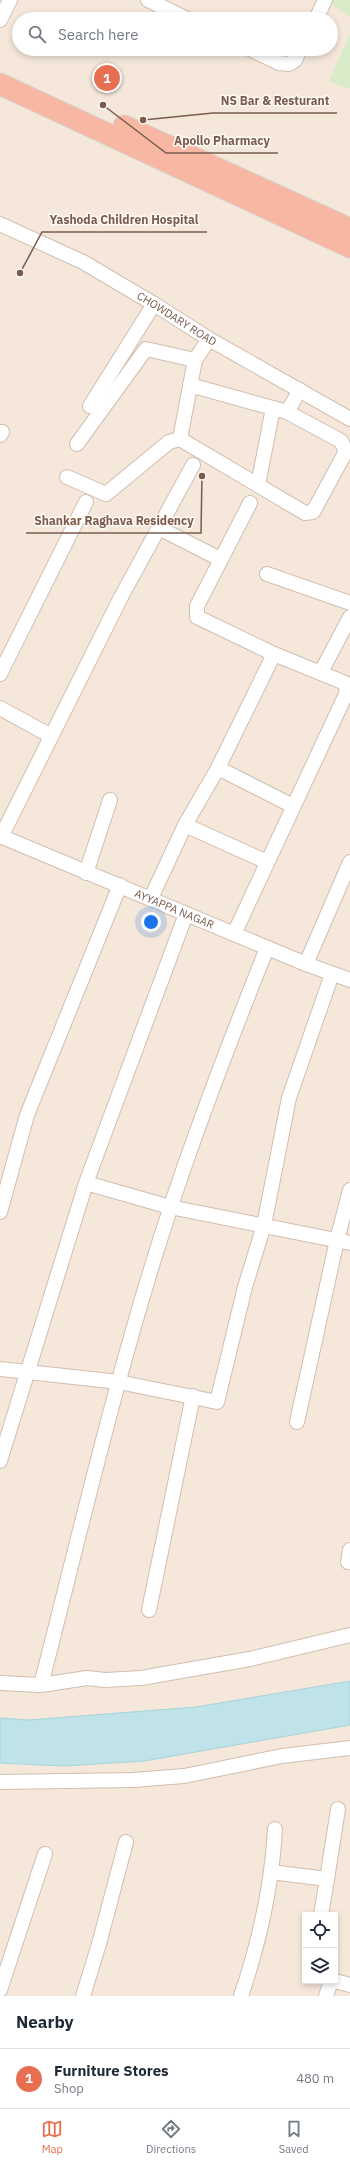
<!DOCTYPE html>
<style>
body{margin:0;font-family:"IBM Plex Sans",sans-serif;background:#f2f2f3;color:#1f2937}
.controls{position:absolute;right:12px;bottom:12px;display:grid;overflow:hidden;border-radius:0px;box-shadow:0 2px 6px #0003}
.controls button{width:36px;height:36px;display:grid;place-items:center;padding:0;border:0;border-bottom:1px solid #e0e1e3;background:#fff;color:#1f2937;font:20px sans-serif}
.you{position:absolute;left:151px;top:922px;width:14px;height:14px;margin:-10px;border:3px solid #fff;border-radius:50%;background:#1a73e8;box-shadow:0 0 0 6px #1a73e833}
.badge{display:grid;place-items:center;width:26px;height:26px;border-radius:50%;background:#e76f51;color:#fff;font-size:13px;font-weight:700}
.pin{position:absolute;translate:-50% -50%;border:2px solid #fff;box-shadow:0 1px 4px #0006}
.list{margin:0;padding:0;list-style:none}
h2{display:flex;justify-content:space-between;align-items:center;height:52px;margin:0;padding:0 16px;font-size:17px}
h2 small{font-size:13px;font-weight:400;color:#747a83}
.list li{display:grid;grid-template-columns:26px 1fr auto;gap:12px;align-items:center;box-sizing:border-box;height:60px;padding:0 16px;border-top:1px solid #e0e1e3}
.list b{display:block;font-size:15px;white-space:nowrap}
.list p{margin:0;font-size:13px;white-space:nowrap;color:#747a83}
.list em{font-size:13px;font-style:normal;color:#747a83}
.icon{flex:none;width:22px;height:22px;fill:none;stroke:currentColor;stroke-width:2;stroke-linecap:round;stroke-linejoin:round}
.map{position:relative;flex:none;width:350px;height:1996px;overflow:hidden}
.search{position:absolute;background:#fff;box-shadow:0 2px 6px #0003;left:12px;right:12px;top:12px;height:44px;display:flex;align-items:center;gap:10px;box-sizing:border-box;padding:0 14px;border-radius:22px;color:#747a83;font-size:15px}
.sheet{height:112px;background:#fff}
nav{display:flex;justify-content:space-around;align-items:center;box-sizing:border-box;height:56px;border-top:1px solid #e0e1e3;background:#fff;font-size:11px;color:#747a83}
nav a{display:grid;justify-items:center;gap:2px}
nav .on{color:#e76f51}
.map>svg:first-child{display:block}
</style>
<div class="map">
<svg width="350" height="1996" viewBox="0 0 350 1996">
<rect width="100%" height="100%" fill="#fdf6ec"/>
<path fill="#f5e8da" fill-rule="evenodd" d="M0,0H350V1681L196,1707L29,1720L0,1718ZM19,19H331V49H19Z
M350,1725V1996H0V1763L65,1766L144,1761ZM305,1915H335V1981H305Z"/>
<path fill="#d8ecc9" d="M333,0H350V17L331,4Z
M350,33V89L329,81Z"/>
<path fill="#bfe3e8" stroke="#a5d3da" d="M350,1681V1725L144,1761L65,1766L0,1763V1718L29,1720L196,1707Z"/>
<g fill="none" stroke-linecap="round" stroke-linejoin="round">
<g stroke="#d1beb0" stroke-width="16">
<g id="minor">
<path d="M148,0L187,19"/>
<path d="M316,19L325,0"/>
<path d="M0,20L10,0"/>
<path d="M250,49L279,63L289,64L295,60L300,49"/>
<path id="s1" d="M0,224L83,262L154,304L209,339L350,419"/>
<path d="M90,406L154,304"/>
<path d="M287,412L300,390"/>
<path d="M0,432H2L0,435"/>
<path d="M180,439L195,360L209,339"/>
<path d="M77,444L146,349L195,360"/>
<path d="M67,477L106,494L169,442L180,439L305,513L313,512L344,455L345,449L341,441L287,412L190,385"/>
<path d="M258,485L273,408"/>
<path d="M159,528L220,559"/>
<path d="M267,574L350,603"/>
<path d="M321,672L350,617"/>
<path d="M0,674L86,502"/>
<path d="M0,708L51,736"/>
<path d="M218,768L293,806"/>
<path d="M185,825L267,862"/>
<path id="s2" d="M0,836L306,964L350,980"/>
<path d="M1,837L121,597L193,465"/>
<path d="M86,873L110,800"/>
<path d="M151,898L185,825L218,768L274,654"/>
<path d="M234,934L347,692L345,683L274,654L197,617V606L250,503"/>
<path d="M306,964L350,862"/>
<path d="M86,1183L170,1207L350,1243"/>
<path d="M0,1212L27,1115L120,885"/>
<path d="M0,1369L119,1382L217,1402L245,1287L264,1225L289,1098L332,974"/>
<path d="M297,1422L337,1240L350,1190"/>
<path d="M0,1461L86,1183L186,914"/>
<path d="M348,1562L350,1550"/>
<path d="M149,1610L193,1396"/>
<path d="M0,1683L41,1685L87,1678L105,1680L141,1678L250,1659L350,1635"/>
<path d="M41,1685C82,1525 119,1363 171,1206C200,1118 233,1033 267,948"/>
<path d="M0,1782L133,1780L184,1776L282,1756L350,1748"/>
<path d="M271,1872L327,1879L321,1915"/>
<path d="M327,1879L338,1809"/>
<path d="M335,1981L350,1985"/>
<path d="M0,1990L45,1854"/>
<path d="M83,1996L99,1944L126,1842"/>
<path d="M241,1996C259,1943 272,1885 275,1829"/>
<path d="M326,1996L331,1981"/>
</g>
</g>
<g stroke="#dad1cd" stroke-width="23">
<path id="highway" d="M0,84L350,247
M124,126L350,229"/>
</g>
<use href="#minor" stroke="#fff" stroke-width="14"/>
<use href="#highway" stroke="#f7b7a3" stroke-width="21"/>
</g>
<g text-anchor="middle" stroke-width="3" stroke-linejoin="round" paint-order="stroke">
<g font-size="11" fill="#7a5c4d" stroke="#fffaf3">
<text dy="4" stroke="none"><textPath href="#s1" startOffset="201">CHOWDARY ROAD</textPath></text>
<text dy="4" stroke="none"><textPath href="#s2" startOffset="189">AYYAPPA NAGAR</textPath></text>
</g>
</g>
<path fill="none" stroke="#7a5c4d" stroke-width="1.5" d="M143 120L213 113H337M103 105L166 153H278M20 273L42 232H207M202 476L201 533H26"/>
<g fill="#7a5c4d" stroke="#fffaf3" stroke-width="1.5">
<circle cx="143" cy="120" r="4"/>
<circle cx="103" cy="105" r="4"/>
<circle cx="20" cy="273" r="4"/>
<circle cx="202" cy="476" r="4"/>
</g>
<g font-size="12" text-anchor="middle" font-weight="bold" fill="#7a5c4d" stroke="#fffaf3" stroke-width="3" stroke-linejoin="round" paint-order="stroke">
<text x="275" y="105">NS Bar &amp; Resturant</text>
<text x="222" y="145">Apollo Pharmacy</text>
<text x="124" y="224">Yashoda Children Hospital</text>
<text x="114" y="525">Shankar Raghava Residency</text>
</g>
</svg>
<div class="controls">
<button><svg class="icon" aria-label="locate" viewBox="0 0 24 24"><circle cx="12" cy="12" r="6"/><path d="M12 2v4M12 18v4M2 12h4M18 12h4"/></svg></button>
<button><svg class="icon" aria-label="layers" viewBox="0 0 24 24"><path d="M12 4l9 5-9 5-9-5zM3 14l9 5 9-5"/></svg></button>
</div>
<div class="you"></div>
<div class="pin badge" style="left:107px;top:78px">1</div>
<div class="search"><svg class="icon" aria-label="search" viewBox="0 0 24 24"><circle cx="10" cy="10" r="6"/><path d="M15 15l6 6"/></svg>Search here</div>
</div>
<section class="sheet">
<h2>Nearby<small></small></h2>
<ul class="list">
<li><span class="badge">1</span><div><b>Furniture Stores</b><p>Shop</p></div><em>480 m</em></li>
</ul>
</section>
<nav>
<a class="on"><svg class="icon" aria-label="map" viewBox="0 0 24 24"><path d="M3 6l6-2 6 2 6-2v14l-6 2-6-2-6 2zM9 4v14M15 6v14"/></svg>Map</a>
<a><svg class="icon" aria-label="directions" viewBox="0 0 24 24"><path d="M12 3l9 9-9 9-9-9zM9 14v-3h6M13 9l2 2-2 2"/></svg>Directions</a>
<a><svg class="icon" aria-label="saved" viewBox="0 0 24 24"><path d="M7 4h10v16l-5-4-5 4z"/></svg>Saved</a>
</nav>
